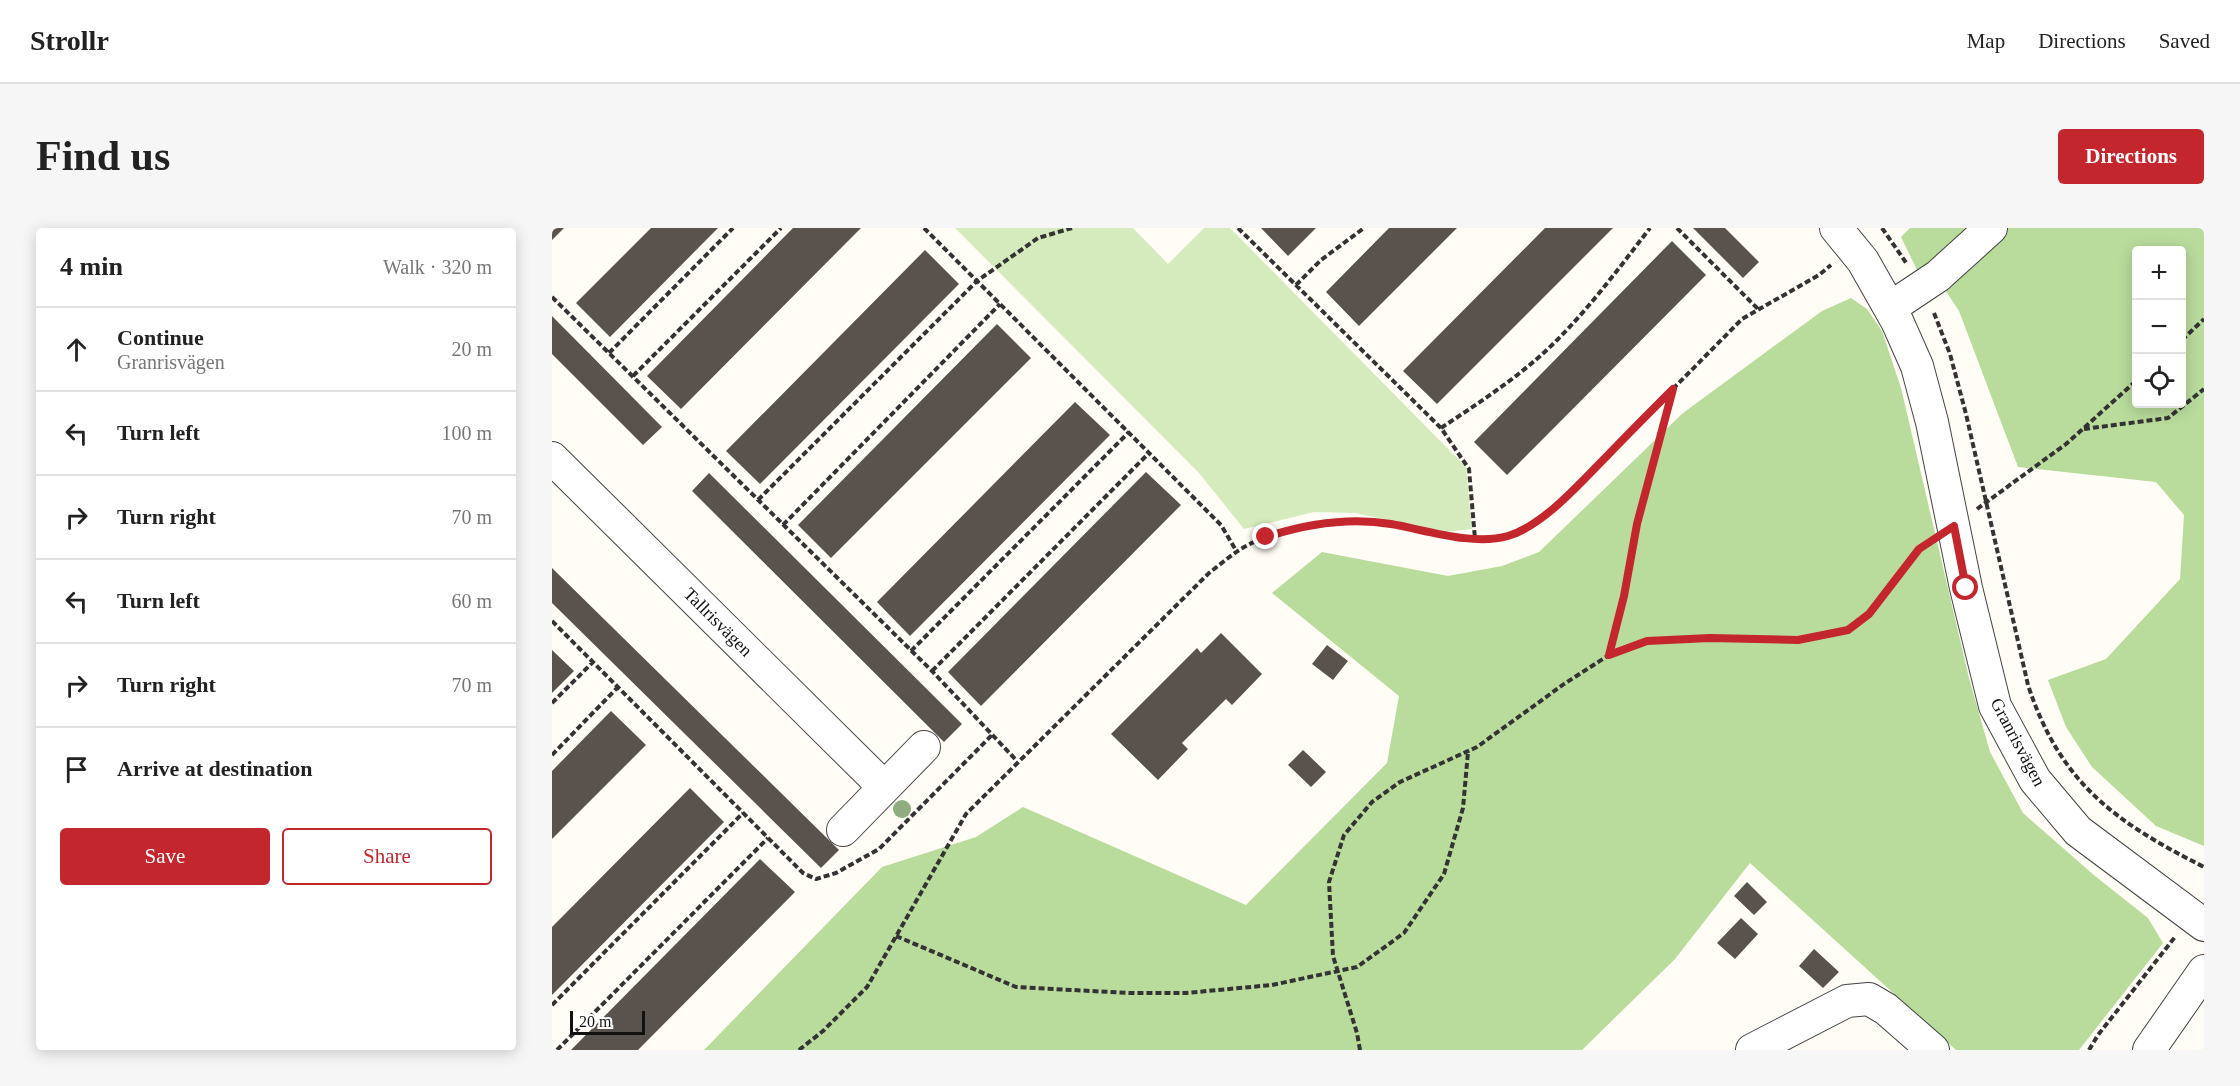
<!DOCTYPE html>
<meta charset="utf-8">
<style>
body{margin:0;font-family:Georgia,serif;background:#f6f6f6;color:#222}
.controls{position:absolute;right:18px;top:18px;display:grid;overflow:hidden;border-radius:6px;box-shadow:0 3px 15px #0003}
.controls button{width:54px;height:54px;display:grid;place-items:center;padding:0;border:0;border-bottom:2px solid #e0e0e0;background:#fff;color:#222;font:30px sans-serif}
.scale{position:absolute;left:18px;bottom:15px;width:75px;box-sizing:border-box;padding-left:6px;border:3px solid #111;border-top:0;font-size:16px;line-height:21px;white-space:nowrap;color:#111;-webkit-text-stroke:4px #fff;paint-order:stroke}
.stop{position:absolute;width:18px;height:18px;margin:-14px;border:4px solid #c4262e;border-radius:50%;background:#fff}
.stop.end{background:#c4262e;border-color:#fff;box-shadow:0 2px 6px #0008}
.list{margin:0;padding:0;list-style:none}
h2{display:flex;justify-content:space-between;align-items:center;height:78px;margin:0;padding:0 24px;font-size:26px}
h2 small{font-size:20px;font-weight:400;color:#767676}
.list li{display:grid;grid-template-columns:39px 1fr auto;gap:18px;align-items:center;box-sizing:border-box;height:84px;padding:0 24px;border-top:2px solid #e0e0e0}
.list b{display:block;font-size:22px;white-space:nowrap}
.list p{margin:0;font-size:20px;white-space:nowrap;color:#767676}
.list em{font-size:20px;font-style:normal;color:#767676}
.actions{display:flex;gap:12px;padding:18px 24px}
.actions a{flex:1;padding:14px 0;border:2px solid #c4262e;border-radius:6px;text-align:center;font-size:21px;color:#c4262e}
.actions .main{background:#c4262e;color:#fff}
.icon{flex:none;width:33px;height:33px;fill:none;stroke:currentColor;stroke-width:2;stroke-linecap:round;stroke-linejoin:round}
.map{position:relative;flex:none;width:1652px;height:822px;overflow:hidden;border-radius:6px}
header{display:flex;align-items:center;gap:36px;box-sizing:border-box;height:84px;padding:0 30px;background:#fff;border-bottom:2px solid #e0e0e0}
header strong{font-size:28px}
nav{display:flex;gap:33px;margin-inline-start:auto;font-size:21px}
.intro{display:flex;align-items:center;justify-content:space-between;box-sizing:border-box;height:144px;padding:0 36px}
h1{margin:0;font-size:42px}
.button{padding:15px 27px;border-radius:6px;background:#c4262e;color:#fff;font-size:21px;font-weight:700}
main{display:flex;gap:36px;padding:0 36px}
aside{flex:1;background:#fff;border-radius:6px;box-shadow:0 3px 15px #0003}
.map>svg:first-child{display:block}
</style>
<header>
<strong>Strollr</strong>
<nav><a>Map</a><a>Directions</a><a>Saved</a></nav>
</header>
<div class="intro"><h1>Find us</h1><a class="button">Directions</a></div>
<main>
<aside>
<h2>4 min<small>Walk · 320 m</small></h2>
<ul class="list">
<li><svg class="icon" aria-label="ahead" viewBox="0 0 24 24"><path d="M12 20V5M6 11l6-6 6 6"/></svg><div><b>Continue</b><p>Granrisvägen</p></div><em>20 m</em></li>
<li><svg class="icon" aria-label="left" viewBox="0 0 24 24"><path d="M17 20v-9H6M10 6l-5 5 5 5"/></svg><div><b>Turn left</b></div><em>100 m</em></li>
<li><svg class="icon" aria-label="right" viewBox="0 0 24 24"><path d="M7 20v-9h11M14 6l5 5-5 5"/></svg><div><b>Turn right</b></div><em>70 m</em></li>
<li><svg class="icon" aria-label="left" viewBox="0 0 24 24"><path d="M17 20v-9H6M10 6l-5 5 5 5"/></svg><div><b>Turn left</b></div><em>60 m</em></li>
<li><svg class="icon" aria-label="right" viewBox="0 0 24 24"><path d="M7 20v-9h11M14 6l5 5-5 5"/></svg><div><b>Turn right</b></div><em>70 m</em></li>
<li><svg class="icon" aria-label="arrive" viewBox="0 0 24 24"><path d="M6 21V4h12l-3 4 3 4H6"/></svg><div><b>Arrive at destination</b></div></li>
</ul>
<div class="actions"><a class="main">Save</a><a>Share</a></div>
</aside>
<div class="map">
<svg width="1652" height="822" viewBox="0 0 1652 822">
<rect width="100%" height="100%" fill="#fffdf5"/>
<path fill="#d5ebbd" d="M403,0H581L616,36L652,0H678L914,239L920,301L893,304L803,285L762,284L692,301L647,245Z"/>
<path fill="#b9dc9c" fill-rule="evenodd" d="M1358,0H1652V618L1604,598L1540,539L1514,499L1496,452L1554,431L1628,351L1632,287L1604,254L1466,239L1407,83L1390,57L1367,46L1349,9ZM1584,22H1630V176H1584Z
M1299,70L1315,81L1330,103L1349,160L1417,450L1438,524L1471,585L1543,648L1596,690L1611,715L1527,822H1404L1198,635L1123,731L1030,822H152L330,639L424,609L471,579L694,677L835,535L847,468L720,365L770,324L896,348L950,338L987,324L1131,185L1270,83Z"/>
<path fill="#5a524d" d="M0,0H12L0,12Z
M99,0H166L58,109L24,75Z
M241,0H309L129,181L95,148Z
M709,0H764L736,28Z
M837,0H905L807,98L774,64Z
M993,0H1061L885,176L851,143Z
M1141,0H1173L1207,34L1191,50Z
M1120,13L1154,47L955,247L922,214Z
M373,22L407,56L208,256L174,223Z
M0,88L110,199L91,217L0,126Z
M445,96L479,130L279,330L246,297Z
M523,174L558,207L358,408L325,374Z
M594,244L629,277L429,478L396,444Z
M157,245L410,496L392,514L140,263Z
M0,340L287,622L269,640L0,375Z
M669,405L710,446L680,477L674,471L630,515L636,521L606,552L559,506L645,420L649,425Z
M775,417L796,433L781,452L760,436Z
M0,422L22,443L0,465Z
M59,483L94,517L0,611V543Z
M751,522L774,544L759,559L736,537Z
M138,560L172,594L0,767V699Z
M208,631L243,664L86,822H19Z
M1195,654L1215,674L1202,687L1182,668Z
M1189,690L1206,706L1183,731L1165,715Z
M1262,721L1287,744L1271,760L1247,738Z"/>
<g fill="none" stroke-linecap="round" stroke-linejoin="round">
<g stroke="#444" stroke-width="34">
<path id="minor" d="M1284,0L1311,33L1345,93L1365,138L1380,194L1414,360L1443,478L1483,552L1526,603L1652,697
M1338,80L1386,48L1439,0
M0,230L332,559
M291,602L372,519
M1200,822L1295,773L1317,771L1334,781L1381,822
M1597,822L1652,743"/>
</g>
<path stroke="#333" stroke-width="4" stroke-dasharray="6 3" stroke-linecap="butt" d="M372,0L669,297L685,324
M686,0L889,200L917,241L923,311
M1125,0L1206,81
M1330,0L1355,36
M744,57L769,32L812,0
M0,69L380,443L465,533
M1382,85L1398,126L1414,186L1476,457C1508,555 1563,594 1652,639
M1630,112L1652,91
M57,125L181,0
M81,148L229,0
M889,200C928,174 967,149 1000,117C1037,81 1067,40 1098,0
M1532,201L1616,190L1652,161
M206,272L425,53L486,10L520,0
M1425,281L1514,216L1584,153
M231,297L448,76
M0,393L251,645L264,651L284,645L327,621L440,507
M359,423L577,204
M1057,426L1072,368L1085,296L1120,163
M380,443L597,225
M0,475L41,434
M0,527L66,459
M344,708L464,759L577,765H634L720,757L805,739L852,705L892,646L911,580L916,524
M0,777L191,585
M5,822L216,610
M247,822L271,803L315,759L414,586L657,345C669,336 681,325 694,318C737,295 789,289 837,296C851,298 864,302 878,304C903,308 930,315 955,308C983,300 1005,276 1026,257L1190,91L1267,47L1279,37
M808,822L805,805L781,728L777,654L792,607L820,574L848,554L925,519L1012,456L1057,427L1095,413L1158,410L1247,412L1296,402L1318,386L1367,321L1377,314
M1537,822L1546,807L1623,709"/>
<use href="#minor" stroke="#fff" stroke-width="32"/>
</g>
<circle fill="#8dad7f" cx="350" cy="581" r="9"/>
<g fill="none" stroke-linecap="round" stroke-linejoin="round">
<path stroke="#c4262e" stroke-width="8" d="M714,309C754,296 796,289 839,296C874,302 921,318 956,308C992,297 1028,255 1054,229C1076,206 1099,183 1121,161L1085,296L1072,368L1057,427L1095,413L1158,410L1246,412L1296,402L1317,386L1367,321L1402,298L1414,360"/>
</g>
<g text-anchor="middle" stroke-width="6" stroke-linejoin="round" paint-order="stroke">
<g font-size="18" fill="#111" stroke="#fff">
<text transform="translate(166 394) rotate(45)" y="6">Tallrisvägen</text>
<text transform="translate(1466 514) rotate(62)" y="6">Granrisvägen</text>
</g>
</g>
</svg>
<div class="controls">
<button>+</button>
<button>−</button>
<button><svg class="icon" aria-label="locate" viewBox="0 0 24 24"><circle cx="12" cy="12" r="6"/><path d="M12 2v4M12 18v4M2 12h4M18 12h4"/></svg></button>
</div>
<div class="scale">20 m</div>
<div class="stop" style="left:1414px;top:360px"></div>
<div class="stop end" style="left:714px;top:309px"></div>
</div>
</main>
